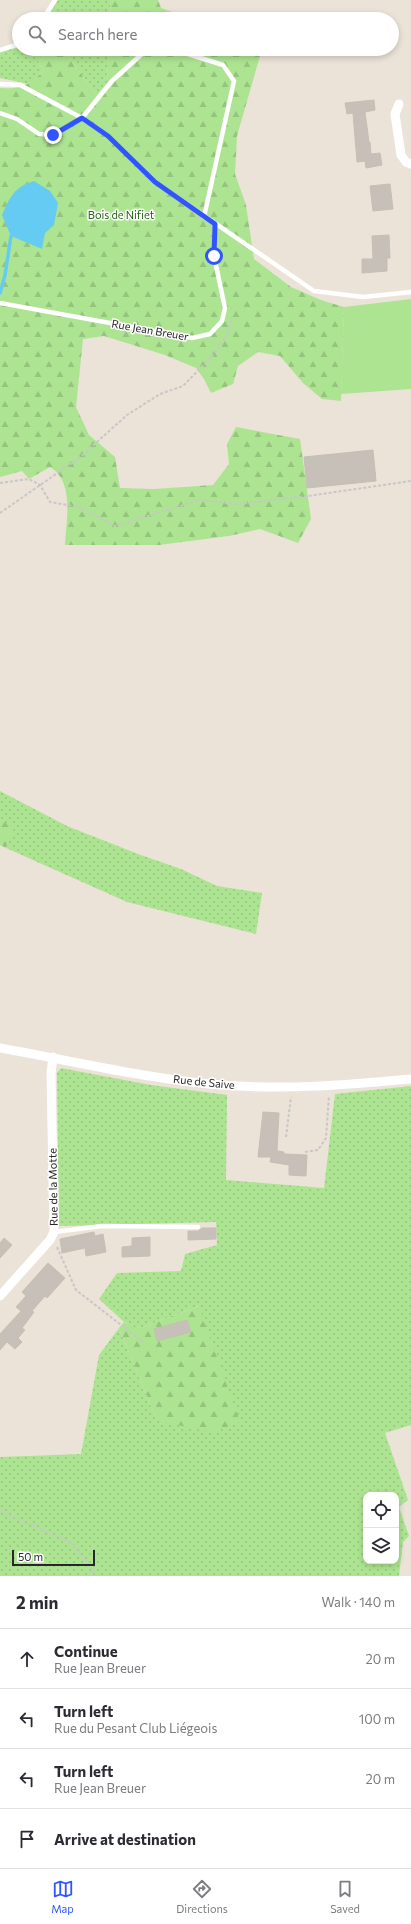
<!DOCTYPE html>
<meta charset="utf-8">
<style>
body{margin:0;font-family:Commissioner,sans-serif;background:#f2f2f3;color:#2b2b33}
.controls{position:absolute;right:12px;bottom:12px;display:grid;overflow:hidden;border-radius:8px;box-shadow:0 2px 6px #0003}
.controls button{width:36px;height:36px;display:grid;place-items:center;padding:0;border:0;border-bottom:1px solid #e1e1e2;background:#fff;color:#2b2b33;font:20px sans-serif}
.scale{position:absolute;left:12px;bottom:10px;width:83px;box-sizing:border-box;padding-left:4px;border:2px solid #272727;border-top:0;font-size:11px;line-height:14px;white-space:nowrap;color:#272727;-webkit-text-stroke:3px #fff;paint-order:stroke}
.stop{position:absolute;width:12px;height:12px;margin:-9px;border:3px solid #3055ff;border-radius:50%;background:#fff}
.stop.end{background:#3055ff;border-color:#fff;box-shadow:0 1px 4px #0008}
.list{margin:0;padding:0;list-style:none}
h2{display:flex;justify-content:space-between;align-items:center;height:52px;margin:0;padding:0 16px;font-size:17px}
h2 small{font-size:13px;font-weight:400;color:#7c7c81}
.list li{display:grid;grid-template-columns:26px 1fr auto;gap:12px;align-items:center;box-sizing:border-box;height:60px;padding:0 16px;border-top:1px solid #e1e1e2}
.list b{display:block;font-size:15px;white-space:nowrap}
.list p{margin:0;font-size:13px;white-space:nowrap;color:#7c7c81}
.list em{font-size:13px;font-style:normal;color:#7c7c81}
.icon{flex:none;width:22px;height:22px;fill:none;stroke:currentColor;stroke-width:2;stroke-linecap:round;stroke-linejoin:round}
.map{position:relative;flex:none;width:411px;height:1576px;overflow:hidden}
.search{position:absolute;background:#fff;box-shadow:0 2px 6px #0003;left:12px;right:12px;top:12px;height:44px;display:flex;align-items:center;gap:10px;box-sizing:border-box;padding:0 14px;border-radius:22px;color:#7c7c81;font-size:15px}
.sheet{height:292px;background:#fff}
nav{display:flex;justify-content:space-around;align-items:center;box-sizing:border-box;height:56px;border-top:1px solid #e1e1e2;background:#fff;font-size:11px;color:#7c7c81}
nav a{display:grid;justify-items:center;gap:2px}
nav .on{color:#3055ff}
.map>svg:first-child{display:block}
</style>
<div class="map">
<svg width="411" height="1576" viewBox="0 0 411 1576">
<defs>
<pattern id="grass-dots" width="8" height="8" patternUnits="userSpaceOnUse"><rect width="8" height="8" fill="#ade491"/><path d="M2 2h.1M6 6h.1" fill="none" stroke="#95c47d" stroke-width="1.8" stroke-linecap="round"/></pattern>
<pattern id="forest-firs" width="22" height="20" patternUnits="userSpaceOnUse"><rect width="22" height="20" fill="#ade491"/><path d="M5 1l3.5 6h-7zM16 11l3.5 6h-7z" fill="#95c47d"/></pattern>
</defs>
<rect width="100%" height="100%" fill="#ebe3d8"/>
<path fill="url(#grass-dots)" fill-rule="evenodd" d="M58,0H111L110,19H46Z
M19,47V49H48L38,63L44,71L29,84L0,78V52Z
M63,49H109L107,82L97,96Z
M0,791L67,826L138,854L181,869L217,886L262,893L256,934L127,902L6,848L13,828L0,819Z
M61,1068L151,1085L227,1095L226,1180L324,1188L335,1094L411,1086V1425L385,1433L408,1500L399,1507L409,1536L403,1542L399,1576H0V1457L81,1454L99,1355L119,1328L157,1421L199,1306L140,1328L124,1322L99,1299L117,1273L181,1271L185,1254L217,1245L216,1222L59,1226L57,1073ZM366,1495H396V1561H366Z"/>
<path fill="url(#forest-firs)" d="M111,0H158L161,8L190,19H110Z
M48,49H63L97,96L107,82L109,49H262L237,136L235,174L246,205L254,259L291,287L321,300L344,307L341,401L322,399L303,383L280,356L258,352L238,366L233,384L211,393L204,379L196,368L165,355L104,336L83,339L76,407L89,435L115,457L120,488L154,489L213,485L229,464L227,444L236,427L300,439L311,519L298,543L260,529L229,536L159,545H65C66,521 75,482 50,467L29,479L22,471L0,477V88C23,89 27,86 44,71L38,63Z
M0,819L14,828L6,848L0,845Z
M199,1306L240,1422L213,1432L157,1421L119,1328L124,1322L140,1328Z"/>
<path fill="#ade491" d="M411,299V389L341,394L344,307Z"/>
<path fill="#65cbf2" d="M34,181L50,191L58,203L54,225L45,233L42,249L11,236L2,215C10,197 14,187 34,181Z"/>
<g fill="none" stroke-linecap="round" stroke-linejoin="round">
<path stroke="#65cbf2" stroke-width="3.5" d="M0,293L5,275L11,236"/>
</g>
<path fill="#c6c0b8" stroke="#c6bfb2" d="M374,100L375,110L365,112L369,142H370L371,154L380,153L382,165L366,168L365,161L357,162L353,113L347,114L345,103Z
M390,184L393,209L373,211L370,186Z
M389,235L390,258H387V271L362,273V259H373L372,236Z
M373,450L376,481L307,488L304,457Z
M263,1112L279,1113L277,1151L284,1152V1154L307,1155L306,1176L289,1175V1165L270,1162L271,1157H258Z
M202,1228H216V1239L188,1240V1231H198Z
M94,1232L95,1236L103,1234L106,1252L86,1256L85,1248L62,1253L60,1239Z
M150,1237V1256L122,1257V1247L132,1246V1238Z
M4,1238L12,1245L0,1258V1243Z
M48,1263L65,1278L47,1298L45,1296L32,1311L34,1312L22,1328L25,1330L18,1338L22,1342L15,1349L7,1342L0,1350V1334L21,1311L16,1307L26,1296L22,1292Z
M187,1320L191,1332L157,1341L154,1329Z"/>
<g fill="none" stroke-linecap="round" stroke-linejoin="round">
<path stroke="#c7c7c7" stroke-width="2" stroke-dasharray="3 2" stroke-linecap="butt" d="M0,483L29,479L40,485L50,502L79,507L115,526L200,500L237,504L308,496L411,481
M0,513L79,458L127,415L160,394L183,386L218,350L228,332L232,319L231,317
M286,1137L291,1097
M305,1152L318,1150L326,1138L329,1096
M57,1247L76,1290L143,1342
M0,1511L72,1543L97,1576"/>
<path stroke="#fff" stroke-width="4.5" d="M43,19L55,0
M172,49L223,65L234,81L204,217
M0,50L19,44
M0,84L20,85L82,118L108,136L155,182L314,291L363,297L411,292
M0,113L17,119L39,134L53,135L82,118L112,81L144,52L155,49
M0,303L192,338L210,334L222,321L225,308L214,256L215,224
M54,1232L102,1226L198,1227"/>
<path stroke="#fff" stroke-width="9" d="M399,104L395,114L401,155L406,162L411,164
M0,1048C73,1061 147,1079 221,1085C285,1090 347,1085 411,1079
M0,1296L50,1240L54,1232L51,1073L53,1057"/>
</g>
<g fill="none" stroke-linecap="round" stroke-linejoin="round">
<path stroke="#3055ff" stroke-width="5" d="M53,135L82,118L108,136L155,182L215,224L214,256"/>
</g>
<g text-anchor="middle" stroke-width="3" stroke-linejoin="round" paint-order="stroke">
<g font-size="11" fill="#266516" stroke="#fff">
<text x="121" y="219">Bois de Nifiet</text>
</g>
<g font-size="11" fill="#272727" stroke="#fff">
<text transform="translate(150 330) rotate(10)" y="4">Rue Jean Breuer</text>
<text transform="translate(204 1082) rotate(6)" y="4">Rue de Saive</text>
<text transform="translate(53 1187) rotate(-91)" y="4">Rue de la Motte</text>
</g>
</g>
</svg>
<div class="controls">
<button><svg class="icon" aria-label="locate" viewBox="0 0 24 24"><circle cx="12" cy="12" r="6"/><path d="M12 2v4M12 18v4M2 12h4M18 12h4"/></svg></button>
<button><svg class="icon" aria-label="layers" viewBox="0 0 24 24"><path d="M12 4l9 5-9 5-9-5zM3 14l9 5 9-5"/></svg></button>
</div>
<div class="scale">50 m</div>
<div class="stop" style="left:214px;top:256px"></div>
<div class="stop end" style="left:53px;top:135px"></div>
<div class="search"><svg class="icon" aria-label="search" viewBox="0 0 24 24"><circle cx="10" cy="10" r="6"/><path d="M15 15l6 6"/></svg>Search here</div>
</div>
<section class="sheet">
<h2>2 min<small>Walk · 140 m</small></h2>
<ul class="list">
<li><svg class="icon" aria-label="ahead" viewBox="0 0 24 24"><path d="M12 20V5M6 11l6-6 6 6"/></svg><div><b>Continue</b><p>Rue Jean Breuer</p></div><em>20 m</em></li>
<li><svg class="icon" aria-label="left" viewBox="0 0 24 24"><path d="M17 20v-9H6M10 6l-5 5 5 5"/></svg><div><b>Turn left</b><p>Rue du Pesant Club Liégeois</p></div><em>100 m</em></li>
<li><svg class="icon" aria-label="left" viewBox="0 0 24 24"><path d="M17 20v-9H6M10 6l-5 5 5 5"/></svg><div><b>Turn left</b><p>Rue Jean Breuer</p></div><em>20 m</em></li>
<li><svg class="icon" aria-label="arrive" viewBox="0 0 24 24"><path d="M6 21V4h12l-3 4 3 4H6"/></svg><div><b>Arrive at destination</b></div></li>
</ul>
</section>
<nav>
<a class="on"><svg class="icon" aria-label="map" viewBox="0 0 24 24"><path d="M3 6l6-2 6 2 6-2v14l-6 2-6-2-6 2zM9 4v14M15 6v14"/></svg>Map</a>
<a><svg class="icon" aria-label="directions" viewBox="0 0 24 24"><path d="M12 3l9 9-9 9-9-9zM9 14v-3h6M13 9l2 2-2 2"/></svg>Directions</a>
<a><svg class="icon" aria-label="saved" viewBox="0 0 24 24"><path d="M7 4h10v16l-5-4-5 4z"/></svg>Saved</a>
</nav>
